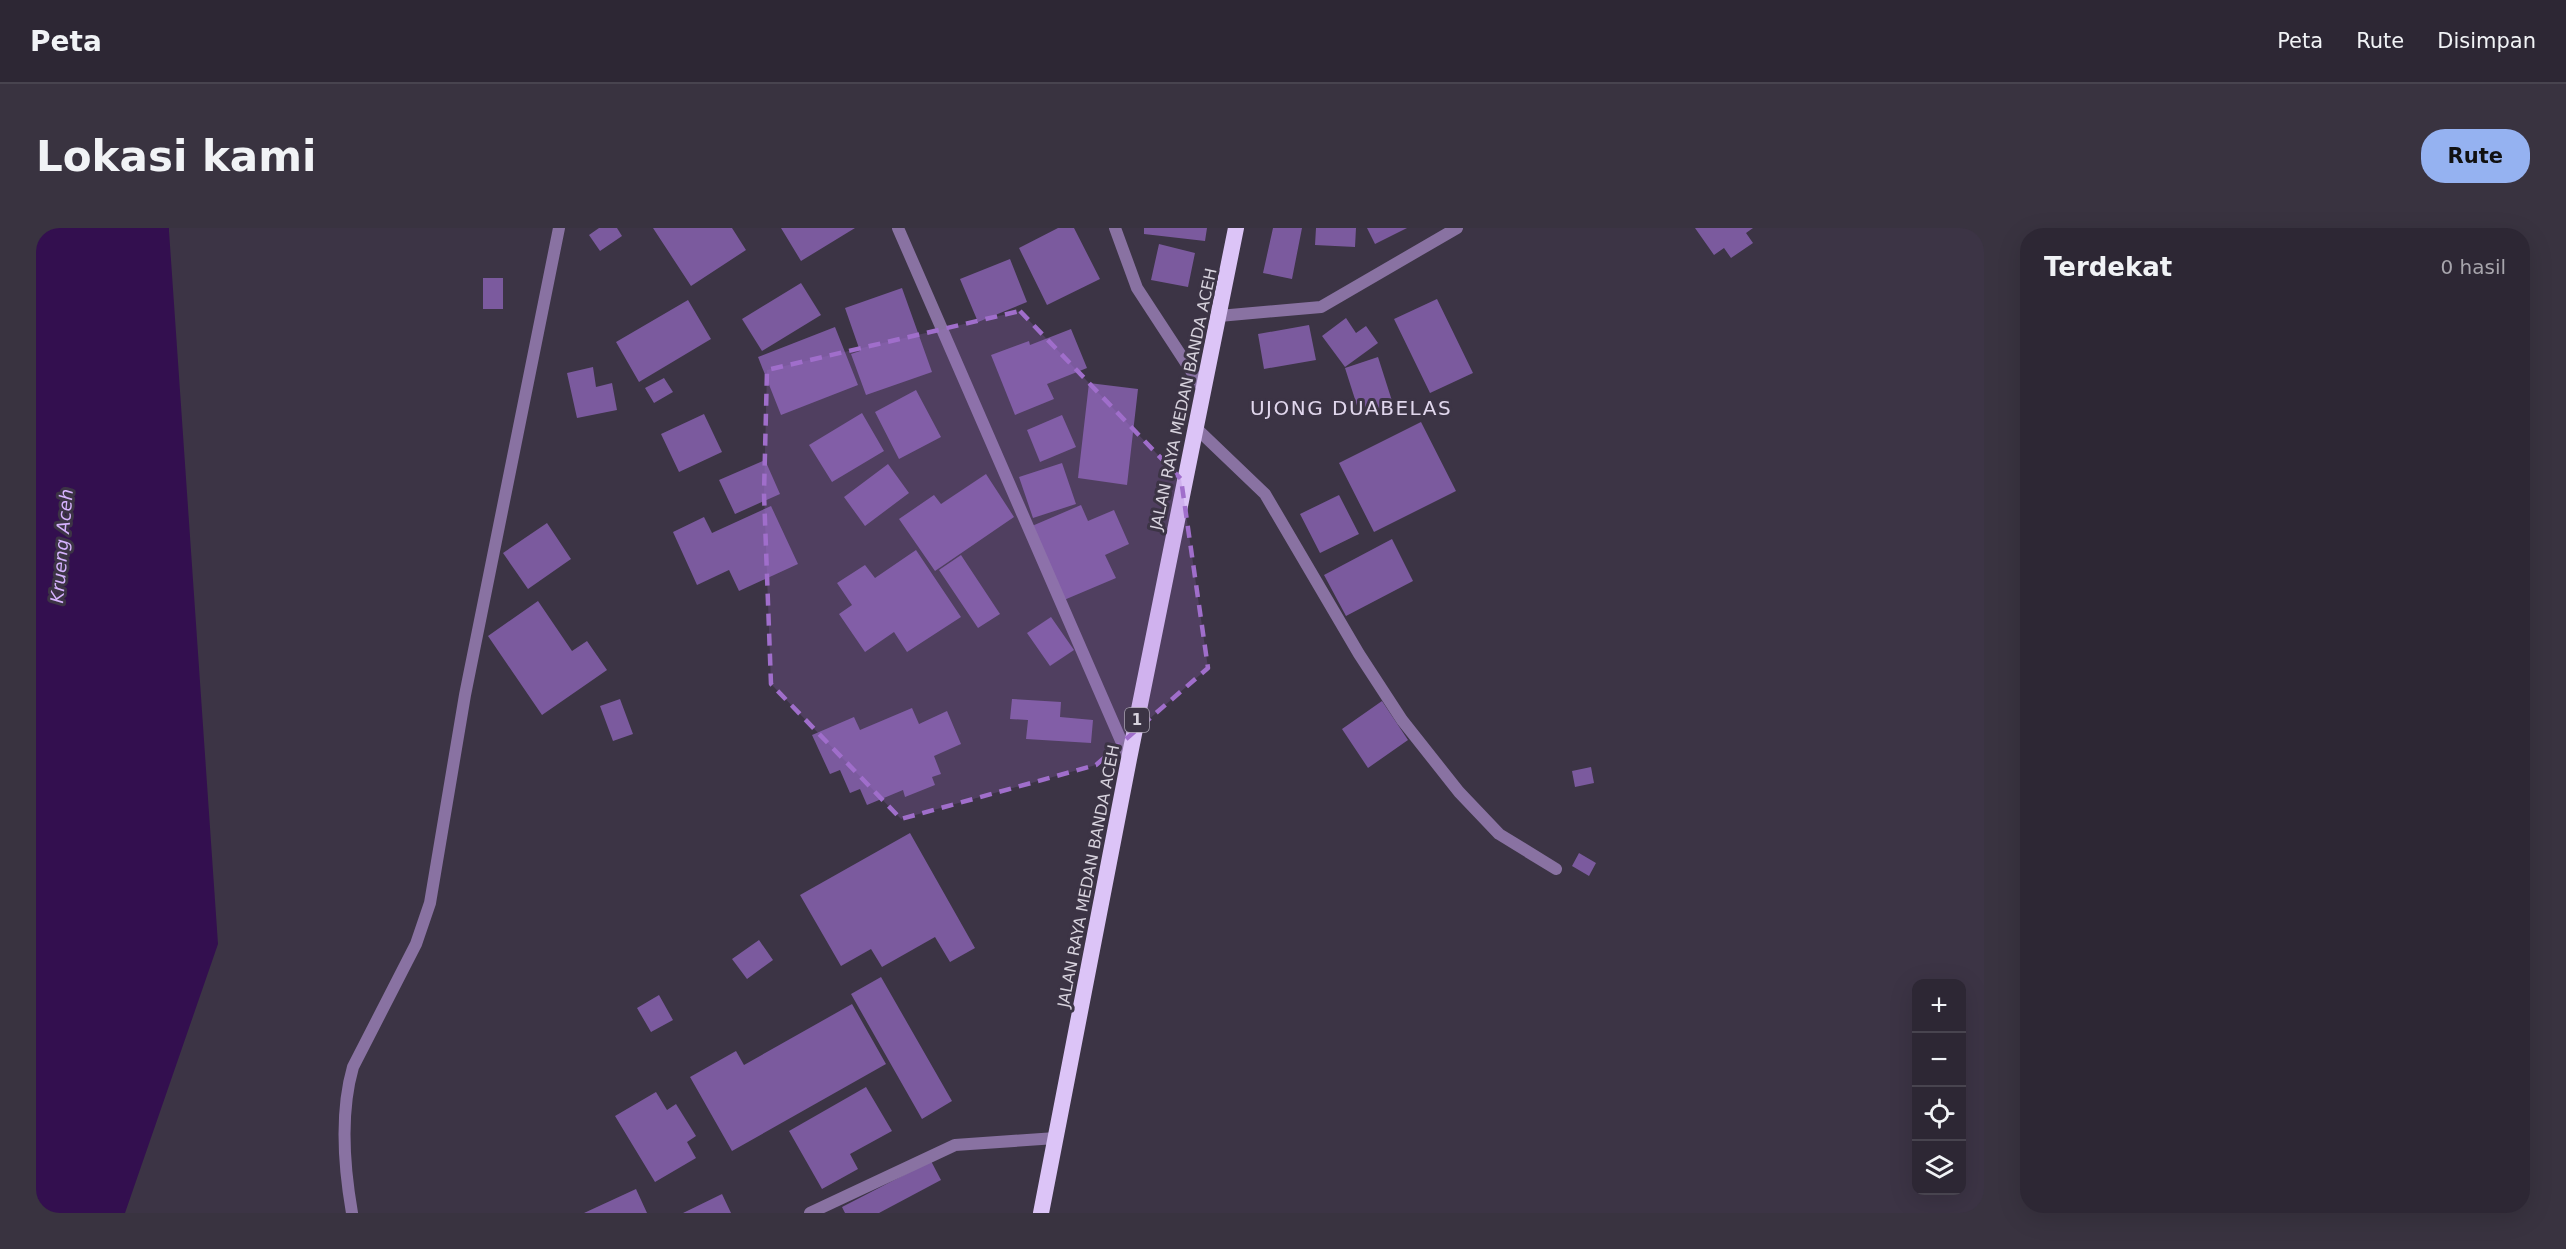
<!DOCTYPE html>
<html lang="id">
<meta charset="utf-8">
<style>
body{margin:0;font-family:"DejaVu Sans",sans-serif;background:#393340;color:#f1f3f6}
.controls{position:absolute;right:18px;bottom:18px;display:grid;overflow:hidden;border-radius:12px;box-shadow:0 6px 24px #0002}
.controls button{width:54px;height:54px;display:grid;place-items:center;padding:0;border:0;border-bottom:2px solid #48444f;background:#2d2734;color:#f1f3f6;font:30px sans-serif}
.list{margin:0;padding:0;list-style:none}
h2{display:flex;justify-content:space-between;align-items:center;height:78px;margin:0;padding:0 24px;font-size:26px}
h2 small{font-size:20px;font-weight:400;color:#a7a5ac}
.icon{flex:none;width:33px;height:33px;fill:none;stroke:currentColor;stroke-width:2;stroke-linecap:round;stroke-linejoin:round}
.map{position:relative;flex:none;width:1948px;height:985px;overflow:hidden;border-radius:24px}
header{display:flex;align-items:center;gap:36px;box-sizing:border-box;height:84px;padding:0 30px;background:#2d2734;border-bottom:2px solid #48444f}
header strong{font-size:28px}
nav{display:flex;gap:33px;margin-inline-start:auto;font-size:21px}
.intro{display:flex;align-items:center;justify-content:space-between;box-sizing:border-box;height:144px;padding:0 36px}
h1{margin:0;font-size:42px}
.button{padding:15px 27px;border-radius:24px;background:#95b2f1;color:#111;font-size:21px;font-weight:700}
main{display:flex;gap:36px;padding:0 36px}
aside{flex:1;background:#2d2734;border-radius:24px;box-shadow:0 6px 24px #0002}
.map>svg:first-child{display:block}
</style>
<header>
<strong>Peta</strong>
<nav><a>Peta</a><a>Rute</a><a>Disimpan</a></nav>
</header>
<div class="intro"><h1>Lokasi kami</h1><a class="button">Rute</a></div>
<main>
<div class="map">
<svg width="1948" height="985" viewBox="0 0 1948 985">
<rect width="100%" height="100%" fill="#3c3445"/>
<path fill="#330f4f" d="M0,0H133V3L182,716L89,985H0Z"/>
<path fill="#7b5a9e" d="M563,0H581L586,8L564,23L553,7Z
M617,0H696L710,22L655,58Z
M745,0H819L765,33Z
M1022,0H1038L1064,51L1011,77L983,20Z
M1108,0H1171L1169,13L1108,6Z
M1237,0H1266L1256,51L1227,45Z
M1280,0H1320L1319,19L1279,17Z
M1331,0H1371L1339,16Z
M1659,0H1717L1710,5L1717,15L1695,30L1688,20L1678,27Z
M1123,16L1159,25L1152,59L1115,52Z
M974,31L991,74L942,94L924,51Z
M447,50H467V81H447Z
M765,55L785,87L726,123L706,91Z
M866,60L896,144L830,167L815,126L824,123L809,80Z
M1401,71L1437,145L1394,165L1358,91Z
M652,72L675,111L603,154L580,114Z
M1310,90L1320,105L1330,98L1342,115L1309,139L1286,108Z
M1273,97L1280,132L1228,141L1222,106Z
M799,99L822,157L745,187L722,129Z
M1035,101L1051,140L1011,156L1018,171L979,187L955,127L993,113L994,117Z
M1342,129L1357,176L1324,187L1309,140Z
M557,139L560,159L576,155L581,182L541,190L531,145Z
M628,150L637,164L618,175L609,160Z
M1053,155L1102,161L1091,257L1042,250Z
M880,162L905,209L863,231L839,184Z
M826,185L848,223L796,254L773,217Z
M668,186L686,224L643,244L625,206Z
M1026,187L1040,219L1004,234L991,202Z
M1385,194L1420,263L1338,304L1303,235Z
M729,232L744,266L699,286L683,252Z
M1026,235L1040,276L997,290L983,249Z
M852,236L873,265L829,298L808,269Z
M950,246L978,289L899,343L863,291L898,267L905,276Z
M1303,267L1323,306L1284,325L1264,286Z
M1045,277L1052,293L1078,282L1093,316L1069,327L1080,350L1028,372L996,298Z
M735,278L762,336L703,363L693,342L661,357L637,304L668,289L676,305Z
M511,295L535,331L492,361L467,325Z
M1356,311L1377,353L1310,388L1288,347Z
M880,322L925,389L871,424L858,404L829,424L803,386L816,377L801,355L829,337L839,350Z
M925,327L964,386L942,400L903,342Z
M502,373L536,423L551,413L571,442L506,487L452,408Z
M1015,389L1038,422L1014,438L991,405Z
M584,471L597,506L577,513L564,478Z
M976,471L1025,474L1024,489L1057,492L1055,515L990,511L992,492L974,491Z
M1346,473L1372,512L1332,540L1306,501Z
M876,480L883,496L911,483L925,516L898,528L905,546L896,549L899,557L869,569L867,562L831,577L824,561L814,565L804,542L794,546L776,507L818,489L824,502Z
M1555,539L1558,555L1539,559L1536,543Z
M874,605L939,720L914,734L899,709L846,739L835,721L805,738L764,667Z
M1543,625L1560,635L1553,648L1536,638Z
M723,712L737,732L711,751L696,731Z
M845,749L916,873L886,891L815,766Z
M623,767L637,792L615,804L601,780Z
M816,776L850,836L696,923L654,849L700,823L708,837Z
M830,859L856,903L814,926L822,941L786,961L753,903Z
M620,864L631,882L640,876L660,908L651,914L660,930L619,954L579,888Z
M895,933L905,952L843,985H809L806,979Z
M600,961L611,985H548Z
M686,966L695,985H647Z"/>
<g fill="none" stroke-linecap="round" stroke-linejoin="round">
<path stroke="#8972a2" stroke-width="12" d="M862,0L1093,531
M1079,0L1101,60L1167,161
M1183,88L1285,79L1421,0
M1159,199L1229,266L1323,426L1366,492L1423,564L1463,606L1520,641
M316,985C308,939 304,884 317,839L380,716L394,675L429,467L523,0
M774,985L919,917L1020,910"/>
<path stroke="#dcc4f7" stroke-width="16" d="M1005,985L1093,531L1200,0"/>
</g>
<path fill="#a06ecb" fill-opacity="0.2" stroke="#a06ecb" stroke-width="4.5" stroke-dasharray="12 8" stroke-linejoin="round" d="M984,83L1145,251L1172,440L1060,537L865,591L735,456L728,266L731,142Z"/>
<g text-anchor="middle" stroke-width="6" stroke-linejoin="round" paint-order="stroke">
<rect fill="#3c3445" stroke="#a8a3af" stroke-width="1.5" x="1089" y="480" width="24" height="24" rx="4.5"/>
<g font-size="15" font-weight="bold" fill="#d7d2dd">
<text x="1101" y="497">1</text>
</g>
<g font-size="16" fill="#d7d2dd" stroke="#3c3445">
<text transform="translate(1147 171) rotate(-78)" y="6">JALAN RAYA MEDAN BANDA ACEH</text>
<text transform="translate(1052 648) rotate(-79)" y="6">JALAN RAYA MEDAN BANDA ACEH</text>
</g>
<g font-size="18" font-style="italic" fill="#d6b2fe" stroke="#3c3445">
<text transform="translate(26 318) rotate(-85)" y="6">Krueng Aceh</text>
</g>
<g font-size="20" letter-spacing="1.5" fill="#e1d7ed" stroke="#3c3445">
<text x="1315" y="187">UJONG DUABELAS</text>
</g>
</g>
</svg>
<div class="controls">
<button>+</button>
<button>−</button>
<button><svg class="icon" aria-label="locate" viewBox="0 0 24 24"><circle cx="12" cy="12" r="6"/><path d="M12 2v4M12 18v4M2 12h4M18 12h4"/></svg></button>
<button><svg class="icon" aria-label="layers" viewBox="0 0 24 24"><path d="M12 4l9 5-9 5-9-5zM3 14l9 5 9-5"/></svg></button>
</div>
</div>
<aside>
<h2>Terdekat<small>0 hasil</small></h2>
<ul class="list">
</ul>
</aside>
</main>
